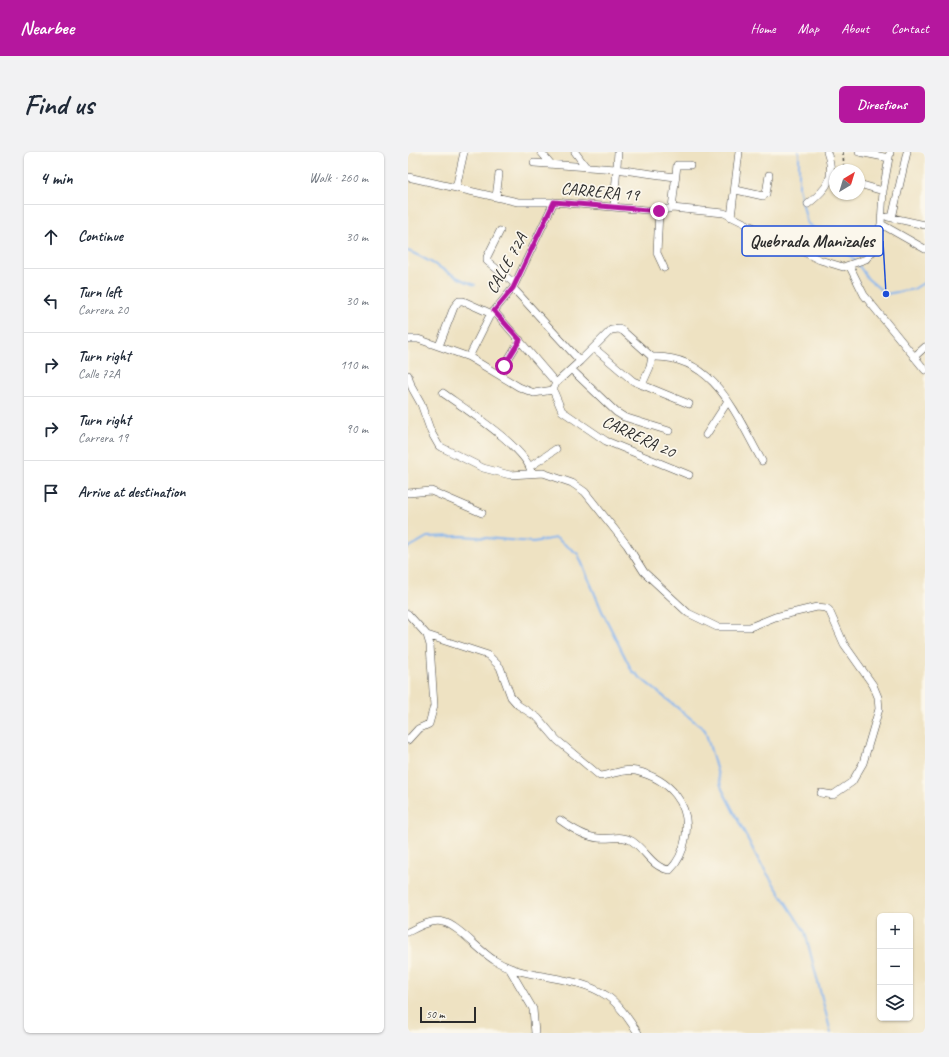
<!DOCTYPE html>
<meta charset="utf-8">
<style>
body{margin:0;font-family:Caveat,sans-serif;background:#f2f2f3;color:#1f2937}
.controls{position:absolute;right:12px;bottom:12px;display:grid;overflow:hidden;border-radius:6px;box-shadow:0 1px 3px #0004}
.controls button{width:36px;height:36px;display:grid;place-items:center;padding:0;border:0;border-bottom:1px solid #e0e1e3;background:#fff;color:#1f2937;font:20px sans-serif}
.compass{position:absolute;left:421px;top:12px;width:36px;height:36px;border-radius:50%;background:#fff;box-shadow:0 1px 3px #0004;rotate:38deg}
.scale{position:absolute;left:12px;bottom:10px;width:56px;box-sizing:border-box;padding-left:4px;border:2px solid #2b2b2b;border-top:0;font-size:11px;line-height:14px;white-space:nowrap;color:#2b2b2b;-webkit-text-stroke:3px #fbf7ec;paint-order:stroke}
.stop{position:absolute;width:12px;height:12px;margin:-9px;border:3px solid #b5179e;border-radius:50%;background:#fff}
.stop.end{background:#b5179e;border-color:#fff;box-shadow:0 1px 4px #0008}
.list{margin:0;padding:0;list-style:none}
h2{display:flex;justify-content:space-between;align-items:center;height:52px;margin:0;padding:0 16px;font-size:17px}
h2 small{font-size:13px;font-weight:400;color:#747a83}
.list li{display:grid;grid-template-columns:26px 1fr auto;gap:12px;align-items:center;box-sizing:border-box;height:64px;padding:0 16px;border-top:1px solid #e0e1e3}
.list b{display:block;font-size:15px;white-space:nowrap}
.list p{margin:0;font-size:13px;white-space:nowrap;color:#747a83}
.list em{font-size:13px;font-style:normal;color:#747a83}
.icon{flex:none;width:22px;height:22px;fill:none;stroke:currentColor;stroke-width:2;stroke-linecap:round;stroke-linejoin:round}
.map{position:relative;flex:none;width:517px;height:881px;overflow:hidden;border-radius:6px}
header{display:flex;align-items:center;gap:24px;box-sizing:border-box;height:56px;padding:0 20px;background:#b5179e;color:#fff}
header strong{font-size:19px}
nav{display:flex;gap:22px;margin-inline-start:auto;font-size:14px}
.intro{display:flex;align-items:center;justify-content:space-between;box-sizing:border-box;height:96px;padding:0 24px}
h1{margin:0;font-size:28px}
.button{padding:10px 18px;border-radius:6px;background:#b5179e;color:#fff;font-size:14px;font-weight:700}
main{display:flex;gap:24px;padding:0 24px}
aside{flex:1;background:#fff;border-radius:6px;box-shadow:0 1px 3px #0004}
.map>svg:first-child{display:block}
</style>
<header>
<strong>Nearbee</strong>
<nav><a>Home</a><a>Map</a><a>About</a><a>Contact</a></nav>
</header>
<div class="intro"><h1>Find us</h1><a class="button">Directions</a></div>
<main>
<aside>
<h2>4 min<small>Walk · 260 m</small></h2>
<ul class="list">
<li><svg class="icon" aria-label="ahead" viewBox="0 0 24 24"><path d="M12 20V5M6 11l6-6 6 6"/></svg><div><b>Continue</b></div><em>30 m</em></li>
<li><svg class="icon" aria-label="left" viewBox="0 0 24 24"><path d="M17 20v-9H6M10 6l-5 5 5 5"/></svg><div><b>Turn left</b><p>Carrera 20</p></div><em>30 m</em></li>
<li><svg class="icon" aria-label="right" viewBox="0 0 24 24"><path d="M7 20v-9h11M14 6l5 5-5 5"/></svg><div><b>Turn right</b><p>Calle 72A</p></div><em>110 m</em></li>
<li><svg class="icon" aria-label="right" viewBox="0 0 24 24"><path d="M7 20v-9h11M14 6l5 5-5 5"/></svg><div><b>Turn right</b><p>Carrera 19</p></div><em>90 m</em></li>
<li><svg class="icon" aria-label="arrive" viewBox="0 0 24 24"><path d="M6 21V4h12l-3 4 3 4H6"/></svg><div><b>Arrive at destination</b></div></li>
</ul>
</aside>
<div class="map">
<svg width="517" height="881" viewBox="0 0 517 881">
<rect width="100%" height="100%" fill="#fbf7ec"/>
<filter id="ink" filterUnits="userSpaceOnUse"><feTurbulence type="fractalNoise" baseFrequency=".025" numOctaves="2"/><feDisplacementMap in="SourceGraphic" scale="8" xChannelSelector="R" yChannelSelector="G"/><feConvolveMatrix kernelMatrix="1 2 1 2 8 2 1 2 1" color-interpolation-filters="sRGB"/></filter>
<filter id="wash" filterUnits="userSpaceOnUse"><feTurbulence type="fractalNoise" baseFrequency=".012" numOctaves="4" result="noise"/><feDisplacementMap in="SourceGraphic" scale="16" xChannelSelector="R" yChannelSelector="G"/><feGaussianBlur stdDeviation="0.9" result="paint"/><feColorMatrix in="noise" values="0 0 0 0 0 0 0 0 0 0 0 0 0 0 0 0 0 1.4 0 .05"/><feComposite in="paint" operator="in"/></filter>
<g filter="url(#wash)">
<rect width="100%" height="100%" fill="#eee2c2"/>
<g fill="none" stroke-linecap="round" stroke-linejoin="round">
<path stroke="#84b5f0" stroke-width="2" d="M391,0V35L399,71L447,108L460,127L478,142L506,137L517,130
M0,99C24,108 43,125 67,133
M0,396L19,385L55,384L125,390L148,386L170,402L194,459L224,519L297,578L314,637L351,709L397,780L423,881"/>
</g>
</g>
<g filter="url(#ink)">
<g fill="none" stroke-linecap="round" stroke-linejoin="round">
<g stroke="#484642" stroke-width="8">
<path id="minor" d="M133,0L143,12
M167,0L178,15
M451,0L481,6
M126,11L208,17L267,25
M0,25L110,50H146L251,59L264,56L316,61L412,108L435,115L458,107L466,98L473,72L475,39L482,0
M451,32L475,39
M48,36L56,0
M328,38L355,44L358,42L361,23
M88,45L91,22
M400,52C420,36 428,26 419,0
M206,55L210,0
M264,56L269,13H282
M251,59L249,101L256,116
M323,65L331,0
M480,65L517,73
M484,66L499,0
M473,72L517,97
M92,79L79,105V109L107,132
M441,113L456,143L517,218
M105,136L172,209L148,231
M86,159L148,231L145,238L154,259L198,289L281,323
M0,187H10L61,205L111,235L126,241L145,238
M31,194L46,155L51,149H55L84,162
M186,196L225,229L281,252
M61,205L81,165L105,136L146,50
M244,205C306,202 328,263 354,309
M506,205L517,195
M172,209L203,178L211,177L215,179L244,205
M96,214L112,188
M164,218L208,260L216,265L261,279
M0,223L4,236L13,252L23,280L31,294L75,316L102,323L135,321L164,331L177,340L219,393L236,420L280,461L309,475H342L367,465L409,455L418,456L421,458L436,492L465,533L470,545L471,557L455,611L444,630L425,643L413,641
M234,233L242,215L244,205
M35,241C54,255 122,298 123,321
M298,283L320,249
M123,314L148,297
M0,341L23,339L74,361
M0,462L19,483L22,493L26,554L21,572L10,577L0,588
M19,483L80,503L92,515L103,545L110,553L130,566L149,588L192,624C205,623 214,616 228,619C261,627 285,652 277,688C275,699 271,709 262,718C244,716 238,698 224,689C213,682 202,688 190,686C177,685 163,676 152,668
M0,780C10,775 24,767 35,770C50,773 71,799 86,808C119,829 165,821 199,844C212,853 221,868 230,881
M101,816L125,857L127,881"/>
</g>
<path stroke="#484642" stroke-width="1.5" stroke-dasharray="3 3" stroke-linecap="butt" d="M435,0L436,18"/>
<use href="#minor" stroke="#fff" stroke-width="7"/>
</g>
</g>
<g fill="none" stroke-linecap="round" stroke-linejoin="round" filter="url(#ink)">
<path stroke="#b5179e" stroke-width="5" d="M96,214L112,188L86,159L105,136L146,50L251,59"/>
</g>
<g text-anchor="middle" stroke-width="3.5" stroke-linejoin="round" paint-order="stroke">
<g font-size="17" fill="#2b2b2b" stroke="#fbf7ec">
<text transform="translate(192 39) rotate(5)" y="6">CARRERA 19</text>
<text transform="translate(98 111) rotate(-61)" y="6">CALLE 72A</text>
<text transform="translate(231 284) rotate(25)" y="6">CARRERA 20</text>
</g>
</g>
<path fill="none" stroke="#1d4ed8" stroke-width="1.5" d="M478 142L475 89"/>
<circle fill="#1d4ed8" stroke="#fbf7ec" stroke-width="1.5" cx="478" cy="142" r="4"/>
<rect fill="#fbf7ec" stroke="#1d4ed8" stroke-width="1.5" x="334" y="74" width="141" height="30" rx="4"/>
<g font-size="18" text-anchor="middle" font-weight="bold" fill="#2b2b2b">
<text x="404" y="95">Quebrada Manizales</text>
</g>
</svg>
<div class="controls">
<button>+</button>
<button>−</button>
<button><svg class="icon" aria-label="layers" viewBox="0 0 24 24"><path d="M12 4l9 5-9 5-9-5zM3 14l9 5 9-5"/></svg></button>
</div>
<svg class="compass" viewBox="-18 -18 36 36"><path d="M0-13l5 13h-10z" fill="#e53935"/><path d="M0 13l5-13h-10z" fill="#747a83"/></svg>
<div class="scale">50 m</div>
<div class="stop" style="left:96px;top:214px"></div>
<div class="stop end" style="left:251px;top:59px"></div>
</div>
</main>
